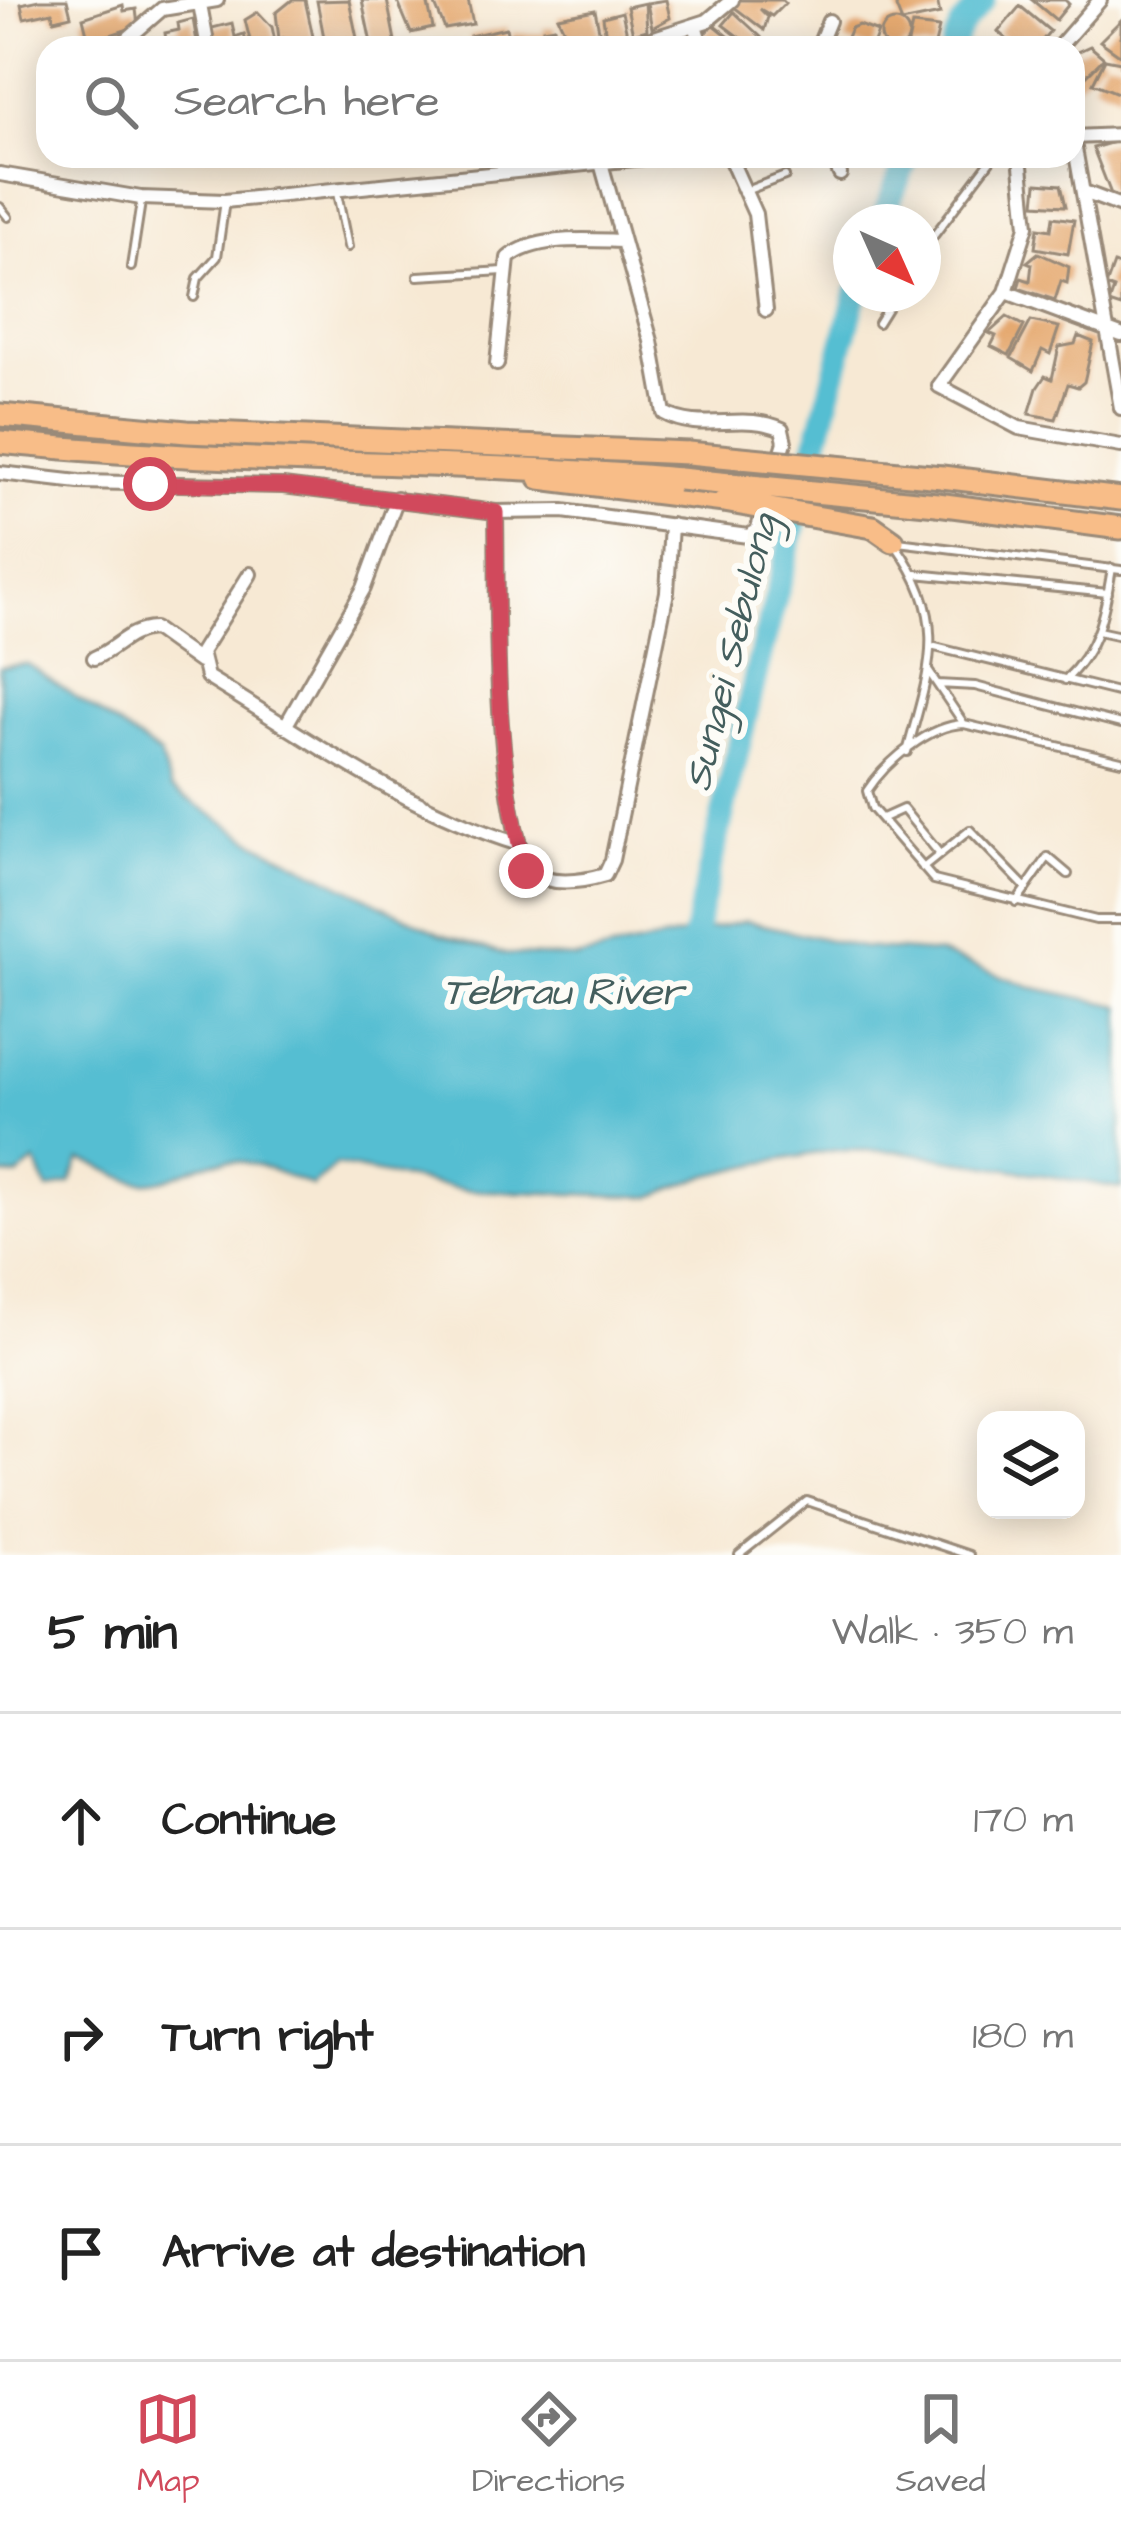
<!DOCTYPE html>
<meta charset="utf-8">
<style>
body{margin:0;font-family:"Architects Daughter",sans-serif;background:#f6f6f6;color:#222}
.controls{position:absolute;right:36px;bottom:36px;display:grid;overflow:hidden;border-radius:24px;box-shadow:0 6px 30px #0003}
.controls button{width:108px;height:108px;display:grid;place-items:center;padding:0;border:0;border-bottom:3px solid #e0e0e0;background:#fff;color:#222;font:60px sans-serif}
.compass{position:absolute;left:833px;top:204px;width:108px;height:108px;border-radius:50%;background:#fff;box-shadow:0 6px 30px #0003;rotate:135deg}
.stop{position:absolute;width:36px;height:36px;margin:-27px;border:9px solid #d1495b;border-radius:50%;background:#fff}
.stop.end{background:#d1495b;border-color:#fff;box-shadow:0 3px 12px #0008}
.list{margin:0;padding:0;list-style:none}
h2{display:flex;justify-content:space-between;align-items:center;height:156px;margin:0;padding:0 48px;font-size:51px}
h2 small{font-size:39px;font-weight:400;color:#767676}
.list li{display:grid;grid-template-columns:78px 1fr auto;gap:36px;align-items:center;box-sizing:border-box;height:216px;padding:0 48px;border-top:3px solid #e0e0e0}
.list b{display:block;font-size:45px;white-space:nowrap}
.list em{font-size:39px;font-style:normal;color:#767676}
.icon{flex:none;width:66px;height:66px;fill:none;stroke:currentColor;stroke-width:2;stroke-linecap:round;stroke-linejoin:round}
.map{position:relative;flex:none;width:1121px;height:1555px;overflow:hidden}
.search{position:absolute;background:#fff;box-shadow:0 6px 30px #0003;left:36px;right:36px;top:36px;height:132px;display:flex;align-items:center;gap:30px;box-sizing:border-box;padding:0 42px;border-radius:36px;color:#767676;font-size:45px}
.sheet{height:804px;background:#fff}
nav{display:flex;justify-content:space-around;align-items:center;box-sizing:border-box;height:168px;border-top:3px solid #e0e0e0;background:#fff;font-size:33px;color:#767676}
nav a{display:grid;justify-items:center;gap:6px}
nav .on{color:#d1495b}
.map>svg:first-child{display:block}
</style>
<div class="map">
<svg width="1121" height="1555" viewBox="0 0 1121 1555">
<rect width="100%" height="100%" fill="#fdfcf7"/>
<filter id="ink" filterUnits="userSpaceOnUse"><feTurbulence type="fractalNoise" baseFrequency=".00833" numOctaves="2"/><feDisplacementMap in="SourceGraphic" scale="24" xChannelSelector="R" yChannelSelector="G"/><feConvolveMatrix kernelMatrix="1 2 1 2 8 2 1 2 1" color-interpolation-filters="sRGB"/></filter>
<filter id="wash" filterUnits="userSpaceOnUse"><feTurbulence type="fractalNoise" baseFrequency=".004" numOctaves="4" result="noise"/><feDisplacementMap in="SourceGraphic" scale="48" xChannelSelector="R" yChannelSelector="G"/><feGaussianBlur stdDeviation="2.7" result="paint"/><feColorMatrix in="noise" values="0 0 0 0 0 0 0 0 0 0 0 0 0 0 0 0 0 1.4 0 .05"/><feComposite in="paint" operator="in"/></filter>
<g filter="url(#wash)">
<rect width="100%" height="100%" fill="#f7e9d4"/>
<path fill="#55bed2" stroke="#487478" stroke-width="3" d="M27,664L159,754L171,788L255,842L441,934L505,954L576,958L746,921L860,947L938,953L1035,988L1121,1006V1188L900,1151L836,1150L762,1163L702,1177L652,1197L465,1190L336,1165L312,1186C284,1175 253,1159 222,1161C191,1162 166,1190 131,1180C112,1175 101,1163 80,1160L70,1183L48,1190L35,1161L18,1176L0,1175V667Z"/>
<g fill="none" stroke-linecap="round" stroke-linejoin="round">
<path stroke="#55bed2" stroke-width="24" d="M952,48L962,25L984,0
M881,222L908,156
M688,961L759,661L856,294"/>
</g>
<g id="blocks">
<path fill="#e5a970" d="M39,0H67L71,16L54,20L52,12L24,18L21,4Z
M292,0H305L315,46L285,48L283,38L279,39L276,13Z
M349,0L359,48H326L317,1Z
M362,0H387L396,46L372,48Z
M397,0H427L433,28L411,33Z
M433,0H468L473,24L445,29Z
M666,0L670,18L652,28L647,3Z
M739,0H782L785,3L772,16L760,9L768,17L764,30L734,7Z
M899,0H937L940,14L902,22L896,7Z
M1032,0H1065L1069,4L1056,20Z
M645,3L647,30L633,34L627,7Z
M123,5L124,11L136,9L138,26L89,42L83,18Z
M1020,6L1050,31L1036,48H1017L998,32Z
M595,10L600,35L569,41L558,17Z
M258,12L272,27L275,41L267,42L268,48H252L245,20Z
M622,12L628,39L607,44L603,17Z
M734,12L761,37L752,47L723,25Z
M193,19L198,48H167L165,33L179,30L178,23Z
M1121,20V56L1100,41Z
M881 35a14 14 0 1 1 28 0a14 14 0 1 1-28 0Z
M232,23L235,37L244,34L247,46L212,48L208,29Z
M713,24L738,44L735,48L710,45L703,36Z
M859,25L878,32L872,48L845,42L851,28Z
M912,25L939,28L934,48H907Z
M554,27L559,48H515L512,33L544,34L543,29Z
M506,28L510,48H472L470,36Z
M1090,46L1104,58L1073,89V54Z
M1105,59L1121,62L1120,94L1093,83Z
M1121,140V196L1113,199L1093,148Z
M1037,183L1061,185L1066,206L1035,204Z
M1053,217L1074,220L1068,254L1035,248L1038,228L1051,230Z
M1038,253L1069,267L1067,283L1061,281L1055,300L1018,288L1021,278L1030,281L1032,264L1027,262Z
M1114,264L1121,266V307L1109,303L1114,289L1106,286Z
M1007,317L1024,326L1009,355L991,346L996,336L989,333Z
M1031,321L1059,327L1050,354L1042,350L1033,371L1011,358Z
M1078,336L1093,342L1084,382L1078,387L1068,384L1056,419L1029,414L1037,388L1045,376L1052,379L1059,347L1075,344Z"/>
</g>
</g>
<g filter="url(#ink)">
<use href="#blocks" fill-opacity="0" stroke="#998a79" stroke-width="3"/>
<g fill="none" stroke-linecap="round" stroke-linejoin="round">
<g stroke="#998a79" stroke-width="12">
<path id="service" d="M748,190L785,176
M337,193L348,247
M0,207L8,217
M923,250L994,156
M131,267L141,202
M418,276L504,271
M194,297L198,278L217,257L225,201
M878,323L896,294
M898,542L1121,570
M895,544C950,622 930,667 907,752
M916,574L1108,593
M1098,631L1121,636
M935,647L1121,693
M929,672L964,724
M1065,680C1098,650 1105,611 1112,568
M938,684L975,686L1121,724
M1121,761L964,724C929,725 886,762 867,791L872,808L934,880L1096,920H1121
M883,818L903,809L939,853
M923,868L970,830L1026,888
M1016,902L1048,857L1068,874
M739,1555L807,1501L969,1555"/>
</g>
<g stroke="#998a79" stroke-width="18">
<path id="minor" d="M200,4L208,48
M162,9L217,0
M695,25L702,48
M117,48L162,9
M623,48L707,21L732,0
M818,48L829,21
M1058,48L1100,0
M1073,137L1121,408
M1073,137L1121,135
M729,156L755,214L766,310
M832,156L840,174
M1020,156L1027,226L1006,292L939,386L1019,428L1121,446
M0,174L141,198L225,201L664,156
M1084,192L1121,206
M1006,292L1121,335
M497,364L508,258C536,235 588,240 622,241
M0,473L79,482L283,486L496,512L563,511L748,536L757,531L785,442L782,429C744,411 701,434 664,413L651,341L601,163
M496,512C498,634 492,753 526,871C550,886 578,883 605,875L612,860L667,592L671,525
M250,574L201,652L207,677C309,739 404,809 519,844
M94,658C118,648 127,630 154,629L200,662
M286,725L364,588L397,498"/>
</g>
<g stroke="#998a79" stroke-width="27">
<path id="motorway" d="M0,415L187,432L688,453
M0,442C226,466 453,459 679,479
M942,477L1121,499
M540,478L724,501
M937,504L1121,528
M873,527L893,541"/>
</g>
<use href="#service" stroke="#fff" stroke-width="6"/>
<use href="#minor" stroke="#fff" stroke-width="12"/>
<use href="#motorway" stroke="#f8bd88" stroke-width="21"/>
<g stroke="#998a79" stroke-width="27" stroke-linecap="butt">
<path id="motorway-bridge" d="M688,453L942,477
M679,479L937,504
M724,501L873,527"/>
</g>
<use href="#motorway-bridge" stroke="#f8bd88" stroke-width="21"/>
</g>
</g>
<g fill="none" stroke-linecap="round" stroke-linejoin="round" filter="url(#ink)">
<path stroke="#d1495b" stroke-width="15" d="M150,484L283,486L496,512C498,634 493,753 526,871"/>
</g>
<g text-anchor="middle" stroke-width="12" stroke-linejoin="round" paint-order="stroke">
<g font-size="39" font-style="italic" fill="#445e5d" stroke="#fdfcf7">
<text transform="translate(729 652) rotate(-76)" y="14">Sungei Sebulong</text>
<text x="563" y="1004">Tebrau River</text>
</g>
</g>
</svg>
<div class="controls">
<button><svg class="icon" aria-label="layers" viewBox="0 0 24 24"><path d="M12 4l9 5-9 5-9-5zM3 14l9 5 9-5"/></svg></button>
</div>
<svg class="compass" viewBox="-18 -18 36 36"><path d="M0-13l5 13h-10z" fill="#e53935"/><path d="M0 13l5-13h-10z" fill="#767676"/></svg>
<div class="stop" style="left:150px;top:484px"></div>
<div class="stop end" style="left:526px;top:871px"></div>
<div class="search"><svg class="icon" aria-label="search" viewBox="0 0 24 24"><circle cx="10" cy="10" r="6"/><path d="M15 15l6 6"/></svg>Search here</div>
</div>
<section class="sheet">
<h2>5 min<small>Walk · 350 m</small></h2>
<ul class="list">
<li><svg class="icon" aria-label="ahead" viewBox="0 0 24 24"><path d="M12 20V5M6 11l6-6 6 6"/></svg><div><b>Continue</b></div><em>170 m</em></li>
<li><svg class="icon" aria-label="right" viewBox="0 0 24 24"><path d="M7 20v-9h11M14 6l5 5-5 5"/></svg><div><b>Turn right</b></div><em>180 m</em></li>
<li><svg class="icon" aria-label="arrive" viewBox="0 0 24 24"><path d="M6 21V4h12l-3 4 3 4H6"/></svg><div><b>Arrive at destination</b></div></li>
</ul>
</section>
<nav>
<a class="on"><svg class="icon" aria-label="map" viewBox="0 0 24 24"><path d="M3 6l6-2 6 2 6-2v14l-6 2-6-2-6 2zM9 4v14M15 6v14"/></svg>Map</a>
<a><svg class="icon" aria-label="directions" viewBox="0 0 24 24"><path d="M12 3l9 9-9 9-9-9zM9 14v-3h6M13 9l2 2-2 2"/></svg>Directions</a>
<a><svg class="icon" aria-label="saved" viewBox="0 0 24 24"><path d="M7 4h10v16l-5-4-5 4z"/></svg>Saved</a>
</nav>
